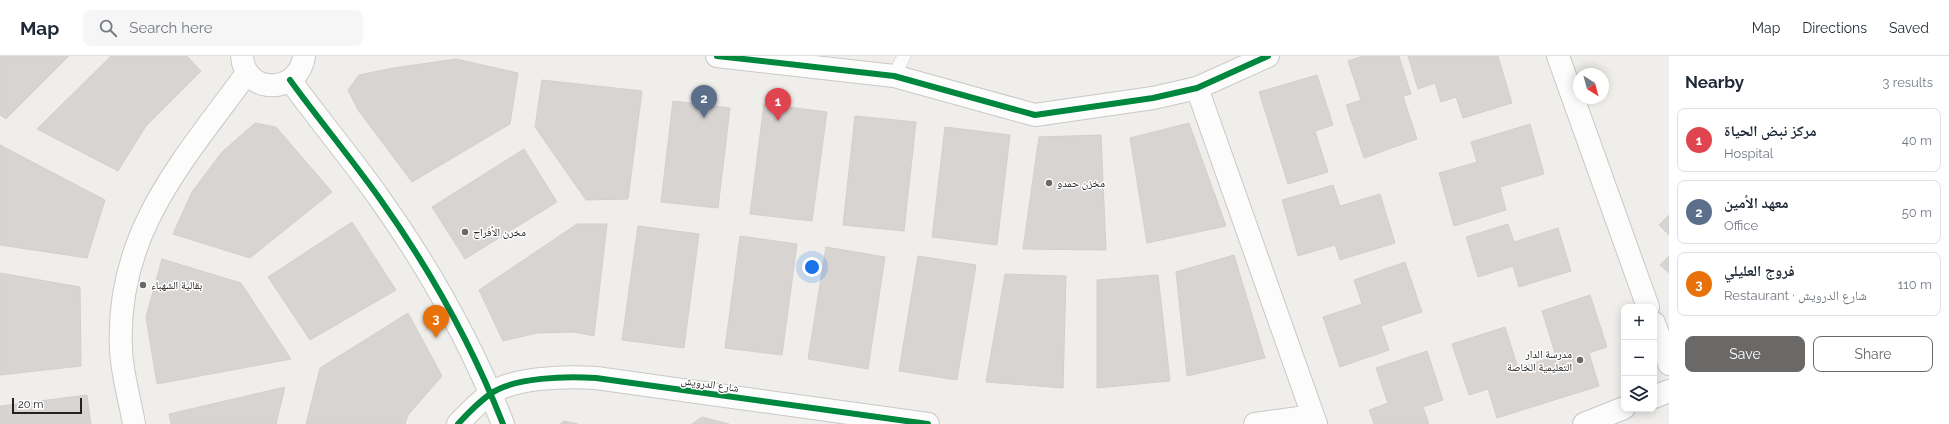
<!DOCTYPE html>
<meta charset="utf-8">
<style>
body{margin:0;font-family:Raleway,"Noto Naskh Arabic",sans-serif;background:#f6f6f7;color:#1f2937}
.controls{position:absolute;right:12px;bottom:12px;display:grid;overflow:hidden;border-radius:8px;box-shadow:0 2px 10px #0003}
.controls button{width:36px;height:36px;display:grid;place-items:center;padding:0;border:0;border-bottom:1px solid #e0e1e3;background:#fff;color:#1f2937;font:20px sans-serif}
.compass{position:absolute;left:1573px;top:12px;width:36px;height:36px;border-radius:50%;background:#fff;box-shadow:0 2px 10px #0003;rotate:144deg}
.scale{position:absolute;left:12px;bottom:10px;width:70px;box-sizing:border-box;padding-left:4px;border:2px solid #222;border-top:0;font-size:11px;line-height:14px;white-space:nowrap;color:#222;-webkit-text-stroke:3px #fff;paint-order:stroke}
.you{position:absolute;left:812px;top:211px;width:14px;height:14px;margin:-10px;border:3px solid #fff;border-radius:50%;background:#1a73e8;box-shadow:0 0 0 6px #1a73e833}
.badge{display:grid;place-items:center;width:26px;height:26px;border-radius:50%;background:#6a6968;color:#fff;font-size:13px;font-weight:700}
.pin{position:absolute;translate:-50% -33px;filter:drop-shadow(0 1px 2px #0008)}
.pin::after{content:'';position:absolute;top:21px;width:14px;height:12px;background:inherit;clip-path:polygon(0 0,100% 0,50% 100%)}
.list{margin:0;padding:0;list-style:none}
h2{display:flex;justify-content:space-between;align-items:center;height:52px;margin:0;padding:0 16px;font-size:17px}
h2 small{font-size:13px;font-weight:400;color:#747a83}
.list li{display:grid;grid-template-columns:26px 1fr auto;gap:12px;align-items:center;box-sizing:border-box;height:64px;margin:0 8px 8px;padding:0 8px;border:1px solid #e0e1e3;border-radius:8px}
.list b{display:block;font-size:15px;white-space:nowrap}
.list p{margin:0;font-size:13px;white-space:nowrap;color:#747a83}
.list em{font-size:13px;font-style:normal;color:#747a83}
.actions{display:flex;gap:8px;padding:12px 16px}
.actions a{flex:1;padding:9px 0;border:1px solid #6a6968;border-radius:8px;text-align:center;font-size:14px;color:#6a6968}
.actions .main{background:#6a6968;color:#fff}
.icon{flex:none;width:22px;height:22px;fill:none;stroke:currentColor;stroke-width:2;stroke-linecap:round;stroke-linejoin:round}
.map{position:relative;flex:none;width:1669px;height:368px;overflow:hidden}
header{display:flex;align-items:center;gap:24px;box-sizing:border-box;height:56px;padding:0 20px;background:#fff;border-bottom:1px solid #e0e1e3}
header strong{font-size:19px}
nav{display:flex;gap:22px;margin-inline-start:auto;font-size:14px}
.search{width:280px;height:36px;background:#f6f6f7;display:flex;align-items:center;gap:10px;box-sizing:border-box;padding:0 14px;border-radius:8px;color:#747a83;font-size:15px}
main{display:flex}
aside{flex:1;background:#fff}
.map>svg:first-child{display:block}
</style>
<header>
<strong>Map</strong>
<div class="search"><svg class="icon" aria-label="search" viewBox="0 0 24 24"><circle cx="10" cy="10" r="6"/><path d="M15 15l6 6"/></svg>Search here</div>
<nav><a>Map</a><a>Directions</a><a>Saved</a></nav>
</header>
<main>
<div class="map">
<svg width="1669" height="368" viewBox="0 0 1669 368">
<rect width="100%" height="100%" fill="#f0eeeb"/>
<path fill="#d7d4d2" stroke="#d3d0cc" d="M0,0H69L6,63L0,59Z
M111,0H187L201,15L146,70L118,115L37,73Z
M1363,0H1399L1411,38L1403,40L1417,83L1364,102L1346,49L1361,44L1348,5Z
M1408,0H1498L1512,47L1463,62L1456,41L1441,46L1435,27L1418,33Z
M456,3L518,17L510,68L412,126L358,54L348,34L359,19L393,12Z
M1317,19L1333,69L1315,75L1328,116L1288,128L1259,36Z
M542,24L642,35L628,143L586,144L535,71Z
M673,45L730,52L718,152L661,146Z
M764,48L827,56L812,165L750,158Z
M855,60L916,66L904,175L843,169Z
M255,67L276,71L332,136L250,202L173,178L192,136L222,96Z
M1189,67L1226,170L1147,187L1130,82Z
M1530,68L1544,118L1500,131L1506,154L1454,170L1439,117L1477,106L1471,86Z
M945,71L1010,79L997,189L932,181Z
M1101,79L1106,194L1023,193L1039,81Z
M0,89L105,144L87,202L0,189Z
M524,93L557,146L465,203L432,151Z
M1333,129L1340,150L1380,138L1395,187L1340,204L1335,189L1298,200L1282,144Z
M1669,159V179L1659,169Z
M352,166L396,234L310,284L268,221Z
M577,168H607L594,280L574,276L537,277L503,285L479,234Z
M1508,168L1514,186L1558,172L1571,215L1519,231L1513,210L1478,221L1466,181Z
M638,170L699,178L684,292L622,284Z
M740,180L797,188L782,299L725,292Z
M826,191L885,201L868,313L808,303Z
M1234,199L1265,302L1187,320L1176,216Z
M918,200L976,209L957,324L899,315Z
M1669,200V217L1660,209Z
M162,203L241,227L291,303L157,328L146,261Z
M1405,206L1422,256L1381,270L1389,294L1340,311L1323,261L1362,248L1354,224Z
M0,217L80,231L81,310L0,319Z
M1005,218L1066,220L1063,332L986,326Z
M1158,219L1170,325L1097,332V224Z
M1590,239L1607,291L1589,297L1599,330L1497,362L1488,333L1469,339L1452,288L1505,271L1518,312L1556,300L1542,255Z
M408,257L442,320L408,359L405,368H306L320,312Z
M1427,295L1443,344L1423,351L1429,368H1374L1369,354L1388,347L1376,312Z
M285,331L276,368H171L169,358Z
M87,339L91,368H0V350Z
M702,361L729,368H692Z
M564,365L578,368H560Z"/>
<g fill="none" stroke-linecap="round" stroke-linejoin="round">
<g stroke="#c9c8c7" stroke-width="14">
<path id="service" d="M894,20L904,0"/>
</g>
<g stroke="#c9c8c7" stroke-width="24">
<path id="minor" d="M242,0C244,39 299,39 304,0
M717,0L894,20L1035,59L1153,42L1197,32L1268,0
M1558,0L1648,251
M290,24C319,64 351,102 380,143C429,212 472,289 503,368
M1197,32L1316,368
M1654,267L1669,308
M134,368C130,344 122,318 121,294C115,177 183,105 247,17
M458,368C468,357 478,347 490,338C514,321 567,320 596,322L928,368
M1255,368L1313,360"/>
</g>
<g stroke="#c9c8c7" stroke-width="24">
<path id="tertiary" d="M1654,341L1669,335
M1584,368L1624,352"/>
</g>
<use href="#service" stroke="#fdfcfc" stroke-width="13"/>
<use href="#minor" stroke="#fdfcfc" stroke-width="22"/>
<use href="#tertiary" stroke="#fdfcfc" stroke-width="22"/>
<g stroke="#fff" stroke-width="8">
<path id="cycleway" d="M717,0L894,20L1035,59L1153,42L1197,32L1268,0
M290,24C319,64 351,102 380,143C429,212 472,289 503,368
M458,368C468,357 478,347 490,338C514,321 567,320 596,322L928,368"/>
</g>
<use href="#cycleway" stroke="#00873e" stroke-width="6"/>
</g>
<g fill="#6a6968" stroke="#fff" stroke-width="1.5">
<circle cx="1049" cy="127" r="4"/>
<circle cx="465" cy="176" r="4"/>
<circle cx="143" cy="229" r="4"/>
<circle cx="1580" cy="304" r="4"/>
</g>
<g text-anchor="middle" stroke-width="3" stroke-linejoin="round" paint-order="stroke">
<g font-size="11" fill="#222" stroke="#fff" text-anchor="start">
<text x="1057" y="131">مخزن حمدو</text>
<text x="473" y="180">مخرن الأفراح</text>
<text x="151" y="233">بقالية الشهباء</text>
<text x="1572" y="302" text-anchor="end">مدرسة الدار<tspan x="1572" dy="13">التعليمية الخاصة</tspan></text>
</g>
<g font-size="11" fill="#222" stroke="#fff">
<text transform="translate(710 328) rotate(8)" y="4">شارع الدرويش</text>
</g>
</g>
</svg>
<div class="controls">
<button>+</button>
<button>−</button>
<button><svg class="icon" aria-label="layers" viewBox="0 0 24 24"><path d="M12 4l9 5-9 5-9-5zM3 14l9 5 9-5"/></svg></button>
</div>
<svg class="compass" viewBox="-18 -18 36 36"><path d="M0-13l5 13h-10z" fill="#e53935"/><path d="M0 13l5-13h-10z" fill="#747a83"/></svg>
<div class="scale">20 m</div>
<div class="you"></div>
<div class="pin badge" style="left:778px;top:65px;background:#e0444e">1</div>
<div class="pin badge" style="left:704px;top:62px;background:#5c6f8a">2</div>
<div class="pin badge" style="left:436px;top:282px;background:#e8710a">3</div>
</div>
<aside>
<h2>Nearby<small>3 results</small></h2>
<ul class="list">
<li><span class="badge" style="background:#e0444e">1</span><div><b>مركز نبض الحياة</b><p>Hospital</p></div><em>40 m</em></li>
<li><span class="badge" style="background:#5c6f8a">2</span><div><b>معهد الأمين</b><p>Office</p></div><em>50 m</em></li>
<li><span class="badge" style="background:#e8710a">3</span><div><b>فروج العليلي</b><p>Restaurant · شارع الدرويش</p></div><em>110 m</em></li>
</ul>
<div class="actions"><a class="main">Save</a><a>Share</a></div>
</aside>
</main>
